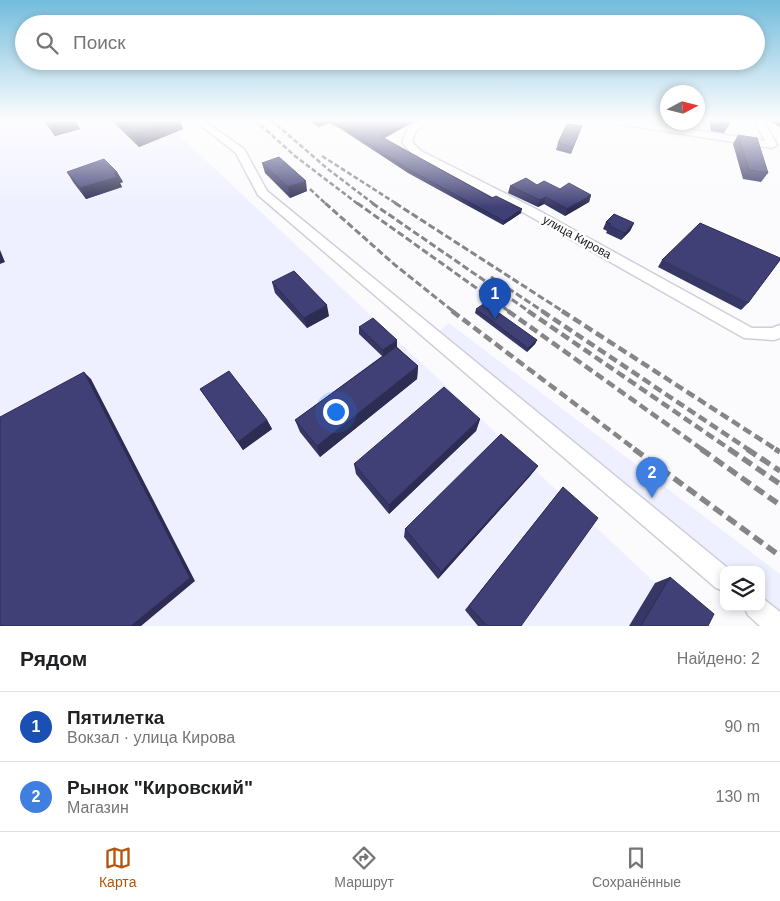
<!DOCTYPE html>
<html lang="ru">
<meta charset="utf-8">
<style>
body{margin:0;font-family:Arial,sans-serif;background:#f6f6f6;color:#202124}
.controls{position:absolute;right:15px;bottom:15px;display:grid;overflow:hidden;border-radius:10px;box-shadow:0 2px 8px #0003}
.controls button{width:45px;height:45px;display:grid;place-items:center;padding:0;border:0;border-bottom:1px solid #e0e0e0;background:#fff;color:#202124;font:25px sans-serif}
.compass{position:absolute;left:660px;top:85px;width:45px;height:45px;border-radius:50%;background:#fff;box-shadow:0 2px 8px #0003;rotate:83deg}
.you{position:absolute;left:335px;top:411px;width:18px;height:18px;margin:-12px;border:4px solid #fff;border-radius:50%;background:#1a73e8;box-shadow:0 0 0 8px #1a73e833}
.badge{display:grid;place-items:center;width:32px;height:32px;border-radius:50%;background:#b45309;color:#fff;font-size:16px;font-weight:700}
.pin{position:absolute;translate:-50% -41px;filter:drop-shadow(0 1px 2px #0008)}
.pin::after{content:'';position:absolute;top:26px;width:18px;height:15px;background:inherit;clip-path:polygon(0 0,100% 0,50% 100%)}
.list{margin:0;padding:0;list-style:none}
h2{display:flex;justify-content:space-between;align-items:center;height:65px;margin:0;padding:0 20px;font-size:21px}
h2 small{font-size:16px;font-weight:400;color:#757577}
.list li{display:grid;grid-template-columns:32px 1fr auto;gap:15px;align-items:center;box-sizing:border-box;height:70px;padding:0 20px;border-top:1px solid #e0e0e0}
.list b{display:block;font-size:19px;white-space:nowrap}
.list p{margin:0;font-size:16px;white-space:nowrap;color:#757577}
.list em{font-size:16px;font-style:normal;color:#757577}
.icon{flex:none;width:28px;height:28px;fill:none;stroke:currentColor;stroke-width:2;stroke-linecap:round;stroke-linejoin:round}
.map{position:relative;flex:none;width:780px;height:626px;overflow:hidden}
.search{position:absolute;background:#fff;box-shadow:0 2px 8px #0003;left:15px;right:15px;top:15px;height:55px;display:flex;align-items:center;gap:12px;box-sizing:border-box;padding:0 18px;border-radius:28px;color:#757577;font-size:19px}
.sheet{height:205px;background:#fff}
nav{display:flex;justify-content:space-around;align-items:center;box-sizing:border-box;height:70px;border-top:1px solid #e0e0e0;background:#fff;font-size:14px;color:#757577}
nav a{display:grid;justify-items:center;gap:2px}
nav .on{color:#b45309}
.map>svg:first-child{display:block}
</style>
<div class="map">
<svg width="780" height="626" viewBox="0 0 780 626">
<rect width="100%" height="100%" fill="#fbfbfd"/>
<path fill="#eef0ff" d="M0,120H163L701,626H0Z
M449,323L780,574V626L761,607V570H724L433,336Z"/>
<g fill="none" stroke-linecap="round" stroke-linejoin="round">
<g stroke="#cecfda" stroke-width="3">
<path id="minor" d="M194,120H203L244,149L267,191L730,570H724V591L716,588L258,195L236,153Z
M423,120H434L416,130L412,142L421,151L534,208L752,328H772L780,325V338L774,340L744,338L526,214L413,155L402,142L409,126Z
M607,120H627L765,141L754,120H763L777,145L772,148L612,123Z
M761,597L780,612V626H760L748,615L744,607H761Z"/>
</g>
<use href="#minor" fill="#fff" fill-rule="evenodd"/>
<path stroke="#868689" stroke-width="2.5" stroke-dasharray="5 2.5" stroke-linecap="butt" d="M255,120L295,156L358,204
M271,120L329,170L374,204
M322,156L397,204
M310,189L326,204"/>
<path stroke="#868689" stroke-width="3" stroke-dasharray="7 3" stroke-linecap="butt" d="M325,203L395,265L454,312
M357,203L510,312
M372,203L530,312
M395,203L564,312
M491,277L544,312"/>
<path stroke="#868689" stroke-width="4.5" stroke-dasharray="9 4.5" stroke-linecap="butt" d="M452,311L636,450
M508,311L703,450
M528,311L731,450
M542,311L749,450
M562,311L777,450"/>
<path stroke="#868689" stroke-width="5.5" stroke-dasharray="11 5.5" stroke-linecap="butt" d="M634,449L780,556
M701,449L780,505
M729,449L780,484
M747,449L780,471
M775,449L780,452"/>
</g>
<path fill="#373766" d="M43,120H75L80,129L55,136Z
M111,120H180L183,129L139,147Z
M308,120H417L384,138L521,213L503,225L408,173L341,129L329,123L319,127Z
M709,120H729L730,123L724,133L711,131Z
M767,120H780V127Z
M582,126L571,154L556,150L558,143Z
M738,135L768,173L761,182L743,179L733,144Z
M262,163L307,191L290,198L265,173Z
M67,172H117L123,182L120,183L122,187L86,199L73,182Z
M510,186L560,189L591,195L589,202L565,216L544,204L538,207L508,193Z
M606,222L634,223L630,231L621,240L606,233L607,231L603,229Z
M662,260L748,303L741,310L658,267Z
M272,282L329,316L307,328L275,293Z
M476,309L537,340L535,344L527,352L475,313Z
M359,327L397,347L418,366L417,379L320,457L300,432L295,420L382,356L359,334Z
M200,389L267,420L272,429L243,450Z
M480,419L476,431L389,514L356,474L354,464Z
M538,466L530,476L438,579L404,537L405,529Z
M563,487L521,626H478L465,610Z
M670,577L708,626H629L655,583Z"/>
<path fill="#2d2d53" d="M71,120H75L80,129L55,136L49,126Z
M172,120H180L183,129L139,147L133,134Z
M329,120V123L319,127V123Z
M412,120H417L381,140L380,136Z
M117,172L123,182L120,183L122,187L86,199L80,188Z
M306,181L307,191L290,198L288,187Z
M591,195L589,202L565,216L567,209Z
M546,197L544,204L538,207L540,200Z
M522,209L521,213L503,225L504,221Z
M634,223L630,231L621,240L625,233Z
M0,250L5,262L0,264Z
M327,305L329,316L307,328L304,318Z
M397,340V347L383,357V350Z
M537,340L535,344L527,352L528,348Z
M418,366L417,379L320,457L317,446Z
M84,372L91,379L195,581L141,626H131Z
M480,419L476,431L389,514V505Z
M267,420L272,429L243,450L238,442Z
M538,466L530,476L438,579L441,572Z"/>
<path fill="#404077" stroke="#2d2d53" d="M44,120H71L49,126Z
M117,120H172L133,134Z
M313,120H328L319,123Z
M329,120H412L380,136L492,198L496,196L522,209L504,221L408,169L340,125Z
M717,120H729L730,123L717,121Z
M567,124L582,126L573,147L558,143Z
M738,135L757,138L768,173L749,170Z
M279,157L306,181L288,187L262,163Z
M104,159L117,172L114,173L117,177L80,188L67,172Z
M526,178L537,185L544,181L560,189L569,183L591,195L567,209L546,197L540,200L510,186Z
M614,214L634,223L625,233L609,226L611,224L606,222Z
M700,223L780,258V260L748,303L662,260Z
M294,271L327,305L304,318L272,282Z
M485,303L537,340L528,348L476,309Z
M373,318L397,340L383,350L359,327Z
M396,347L418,366L317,446L295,420Z
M229,371L267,420L238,442L200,389Z
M84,372L190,578L131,626H0V417Z
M444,387L480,419L389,505L354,464Z
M501,434L538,466L441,572L405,529Z
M563,487L598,518L521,626H487L469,606Z
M670,577L714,614L708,626H641Z"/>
<linearGradient id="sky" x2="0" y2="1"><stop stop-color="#74bcdc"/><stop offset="0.58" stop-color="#fdfdfe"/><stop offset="1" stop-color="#fdfdfe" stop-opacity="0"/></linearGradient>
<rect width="780" height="207" fill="url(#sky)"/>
<g text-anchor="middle" stroke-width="5" stroke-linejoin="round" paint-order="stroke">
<g font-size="12" fill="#18191c" stroke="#fff">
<text transform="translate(577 237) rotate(29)" y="4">улица Кирова</text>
</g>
</g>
</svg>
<div class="controls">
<button><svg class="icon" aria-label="layers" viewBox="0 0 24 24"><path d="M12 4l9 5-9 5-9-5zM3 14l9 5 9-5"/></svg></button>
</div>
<svg class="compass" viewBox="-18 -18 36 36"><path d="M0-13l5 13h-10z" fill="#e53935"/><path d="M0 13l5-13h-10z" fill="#757577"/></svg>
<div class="you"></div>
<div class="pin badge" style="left:495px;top:319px;background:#1a4fb4">1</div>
<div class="pin badge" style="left:652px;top:498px;background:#3f7fe0">2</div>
<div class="search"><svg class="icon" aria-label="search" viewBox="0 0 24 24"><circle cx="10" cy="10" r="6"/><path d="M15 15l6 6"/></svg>Поиск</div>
</div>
<section class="sheet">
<h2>Рядом<small>Найдено: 2</small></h2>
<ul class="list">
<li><span class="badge" style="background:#1a4fb4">1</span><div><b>Пятилетка</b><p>Вокзал · улица Кирова</p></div><em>90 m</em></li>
<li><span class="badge" style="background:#3f7fe0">2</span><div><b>Рынок &quot;Кировский&quot;</b><p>Магазин</p></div><em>130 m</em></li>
</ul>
</section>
<nav>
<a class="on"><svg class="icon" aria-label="map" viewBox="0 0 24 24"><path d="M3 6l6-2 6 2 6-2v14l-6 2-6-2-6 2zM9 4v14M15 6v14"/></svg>Карта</a>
<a><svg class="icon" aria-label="directions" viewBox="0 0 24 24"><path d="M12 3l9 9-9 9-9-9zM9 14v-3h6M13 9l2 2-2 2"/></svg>Маршрут</a>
<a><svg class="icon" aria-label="saved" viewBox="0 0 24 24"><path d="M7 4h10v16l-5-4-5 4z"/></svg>Сохранённые</a>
</nav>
